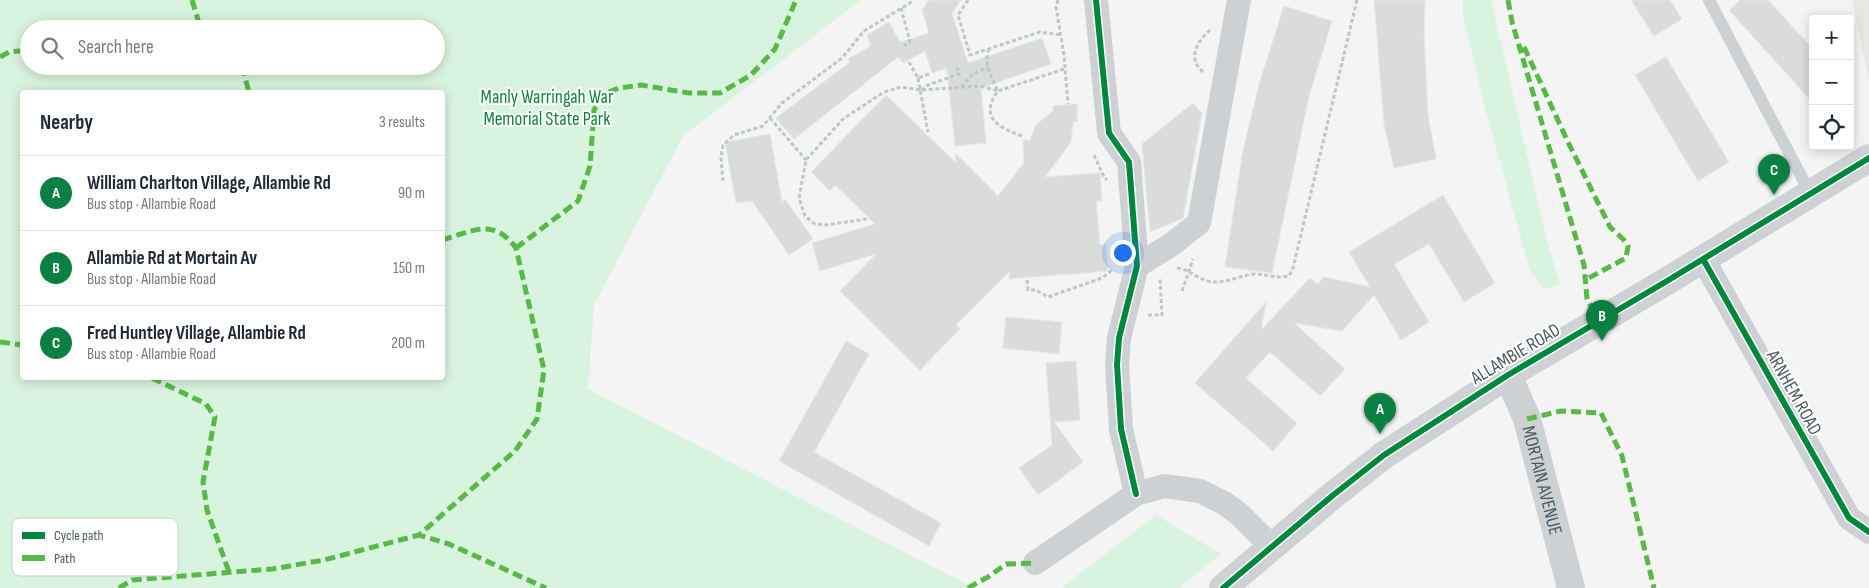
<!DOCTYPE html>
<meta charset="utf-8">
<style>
body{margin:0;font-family:"Sofia Sans Condensed",sans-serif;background:#f6f6f7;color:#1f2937}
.controls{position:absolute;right:15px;top:15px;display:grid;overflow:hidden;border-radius:5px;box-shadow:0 2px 12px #0003}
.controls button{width:45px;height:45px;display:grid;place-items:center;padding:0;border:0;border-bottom:1px solid #e0e1e3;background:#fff;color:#1f2937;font:25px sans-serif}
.you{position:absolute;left:1122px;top:252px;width:18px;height:18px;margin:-12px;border:4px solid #fff;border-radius:50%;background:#1a73e8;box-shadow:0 0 0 8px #1a73e833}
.badge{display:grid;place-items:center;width:32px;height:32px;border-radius:50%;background:#0b8043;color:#fff;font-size:16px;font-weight:700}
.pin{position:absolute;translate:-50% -41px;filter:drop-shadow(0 1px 2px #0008)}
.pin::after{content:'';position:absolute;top:26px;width:18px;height:15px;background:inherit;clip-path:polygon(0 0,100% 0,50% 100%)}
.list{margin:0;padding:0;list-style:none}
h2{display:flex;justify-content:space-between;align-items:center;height:65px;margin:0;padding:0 20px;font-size:21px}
h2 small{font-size:16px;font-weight:400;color:#747a83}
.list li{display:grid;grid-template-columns:32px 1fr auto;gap:15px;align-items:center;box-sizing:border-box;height:75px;padding:0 20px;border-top:1px solid #e0e1e3}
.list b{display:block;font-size:19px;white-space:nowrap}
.list p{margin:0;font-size:16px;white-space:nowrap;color:#747a83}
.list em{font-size:16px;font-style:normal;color:#747a83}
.icon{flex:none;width:28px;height:28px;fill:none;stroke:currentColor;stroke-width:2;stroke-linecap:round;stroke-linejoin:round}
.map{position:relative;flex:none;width:1869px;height:588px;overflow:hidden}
.search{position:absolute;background:#fff;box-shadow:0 2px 12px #0003;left:20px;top:20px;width:425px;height:55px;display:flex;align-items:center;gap:12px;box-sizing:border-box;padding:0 18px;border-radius:28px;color:#747a83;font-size:19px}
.panel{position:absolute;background:#fff;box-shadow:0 2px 12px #0003;left:20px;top:90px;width:425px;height:290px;border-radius:5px}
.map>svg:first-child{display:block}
</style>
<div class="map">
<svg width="1869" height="588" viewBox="0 0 1869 588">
<rect width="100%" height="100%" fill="#f4f4f4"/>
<path fill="#e8e6e3" d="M1852,0H1869V81Z"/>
<path fill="#d8f3de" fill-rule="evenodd" d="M0,0H861L683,136L594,305L588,389L974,588H0ZM29,29H436V66H29ZM442,92V378H22V92Z
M1463,0H1491L1547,242L1560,284L1545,289L1530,271L1485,107L1463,15Z
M1156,515L1221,554L1178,588H1061Z"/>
<path fill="#dadcdc" stroke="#e5e6e7" d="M929,0H961L952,13L968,63L1042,38L1051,64L981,88L986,143L955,146L947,68L932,73L925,51L903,63L898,57L794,139L776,118L850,62L848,59L871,46L867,35L889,22L900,42L929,33L922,10Z
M1374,0H1425L1424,35L1428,116L1436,159L1394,168L1384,125Z
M1631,0H1670L1682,19L1654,36Z
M1740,0H1768L1813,49V103L1729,10Z
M1284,6L1332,21L1309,96L1272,273L1225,267L1243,150L1260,81Z
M1666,57L1729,162L1698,181L1635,75Z
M886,95L956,163L955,153L998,196L1024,163L1023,140L1030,141L1036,125L1053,111V106L1077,104V121L1073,122L1071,142L1045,177L1100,173L1102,201H1096L1100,245L1106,244L1108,271L1009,279L1010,271L956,325L960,329L920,370L840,291L876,254L820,271L812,243L875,224L835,185L830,191L811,172Z
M1193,103L1202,113L1183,218L1150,232L1142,144Z
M770,134L782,202L785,199L813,239L789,255L752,201L736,203L725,142Z
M1443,195L1495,283L1464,302L1429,244L1394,264L1429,322L1401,340L1374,295L1342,331L1294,323L1345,369L1320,396L1270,352L1246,378L1297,423L1273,451L1195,383L1266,302L1261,330L1310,278L1318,284L1324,277L1370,287L1349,252Z
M1006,317L1062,322L1059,354L1003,348Z
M846,341L869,354L814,452L941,523L929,546L779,461Z
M1076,361L1080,420L1054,422L1083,462L1038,495L1019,468L1052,445L1046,363Z"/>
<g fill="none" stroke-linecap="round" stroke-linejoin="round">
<path stroke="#bbc9c3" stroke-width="3" stroke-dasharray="4 2.5" stroke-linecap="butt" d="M968,0L958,15L970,55L1040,32L1061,35
M1058,0L1056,7L1064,55L1068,104
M901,8L910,42L904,46
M909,62L918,78L929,74
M1203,72C1187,58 1197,42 1210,30
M918,78L928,132
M961,87L973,74L988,67
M921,90L928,85L959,74L957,68
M770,118L806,160
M1022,136C1000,128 978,118 998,91L1064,69
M1094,155L1104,177L1107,180
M723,181L721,158L723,145L734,135L763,126L782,103L842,58L864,31L910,3L913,0
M867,219L826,225L815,224L805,216L799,198L806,160L843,119L884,92L901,87L921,90L980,86L998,91C992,78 983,64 989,49
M1177,268C1189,269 1200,281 1213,282C1227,283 1241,275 1254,274C1268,274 1273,279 1289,276L1293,268L1357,0
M1027,280L1028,290H1036L1048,297L1102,278L1112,270
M1182,291L1193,259
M1148,315H1162L1160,278"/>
<path stroke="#cdd1d3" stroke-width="12" d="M1709,0L1810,193"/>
<path stroke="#cdd1d3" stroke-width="24" d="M1096,0L1109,133L1129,162L1137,266L1119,338L1117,365L1121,429L1136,494
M1703,259L1849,518L1869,532
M1137,266L1172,244L1199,223L1239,0
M1035,563L1136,494L1164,486L1200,491L1224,503L1239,514L1272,547"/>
<path stroke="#cdd1d3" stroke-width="28" id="s1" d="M1508,375L1527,419L1571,588"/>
<path stroke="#ced2d4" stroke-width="28" d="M1223,588L1332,496L1384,455L1508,375L1667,281L1869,158"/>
<path stroke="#58b947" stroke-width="5" stroke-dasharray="10 5" stroke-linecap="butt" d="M192,0L199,23L205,29
M1508,0L1512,22L1584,265L1587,299L1599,321
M1524,47L1568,142L1610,227L1623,239L1628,246L1626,258L1585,280
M0,57L9,52L29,50
M242,66L249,92
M442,240C473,231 493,217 516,248L544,370L537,419L515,451L419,535L449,544L546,588
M516,248L578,201L590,166L594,110L604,94L619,88L641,85L689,93H720L751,75L775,49L796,0
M0,342L22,345
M152,378L206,404L215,417L203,482L207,510L229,572
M1527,419L1561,411L1601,413L1622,456L1654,588
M119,588L132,580L272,569L324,560L419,535
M968,588L988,577L1006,564L1035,563"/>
<g stroke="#fff" stroke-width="9">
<path id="cycleway" d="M1096,0L1109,133L1129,162L1137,266L1119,338L1117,365L1121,429L1136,494
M1703,259L1849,518L1869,532
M1223,588L1332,496L1384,455L1508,375L1667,281L1869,158"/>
</g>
<use href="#cycleway" stroke="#00873e" stroke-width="6"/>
</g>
<g text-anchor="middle" stroke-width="4" stroke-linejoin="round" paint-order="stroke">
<g font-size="19" fill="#118539" stroke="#fff">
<text x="547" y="103">Manly Warringah War<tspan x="547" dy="22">Memorial State Park</tspan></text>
</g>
<g font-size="19" fill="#495a62" stroke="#fff">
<text transform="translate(1515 353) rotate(-31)" y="7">ALLAMBIE ROAD</text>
<text transform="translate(1795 392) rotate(61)" y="7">ARNHEM ROAD</text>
<text dy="7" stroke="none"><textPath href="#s1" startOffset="111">MORTAIN AVENUE</textPath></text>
</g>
</g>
<rect x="12" y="518" width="166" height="58" rx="8" fill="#fff" stroke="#c8ced0" stroke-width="1"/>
<rect x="22" y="532" width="23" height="7" fill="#00873e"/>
<rect x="22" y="555" width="23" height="6" fill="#58b947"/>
<g font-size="14" fill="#495a62">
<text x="54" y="540">Cycle path</text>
<text x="54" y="563">Path</text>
</g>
</svg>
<div class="controls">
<button>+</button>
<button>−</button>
<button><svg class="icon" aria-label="locate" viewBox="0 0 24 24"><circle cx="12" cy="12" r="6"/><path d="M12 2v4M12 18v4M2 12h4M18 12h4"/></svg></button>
</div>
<div class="you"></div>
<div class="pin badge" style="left:1380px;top:434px">A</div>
<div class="pin badge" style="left:1602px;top:341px">B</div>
<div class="pin badge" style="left:1774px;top:195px">C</div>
<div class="search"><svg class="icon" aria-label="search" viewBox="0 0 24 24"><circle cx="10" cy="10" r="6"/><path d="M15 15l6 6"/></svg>Search here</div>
<section class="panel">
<h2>Nearby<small>3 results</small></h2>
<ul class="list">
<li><span class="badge">A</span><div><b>William Charlton Village, Allambie Rd</b><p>Bus stop · Allambie Road</p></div><em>90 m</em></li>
<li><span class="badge">B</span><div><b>Allambie Rd at Mortain Av</b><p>Bus stop · Allambie Road</p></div><em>150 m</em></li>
<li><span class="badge">C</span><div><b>Fred Huntley Village, Allambie Rd</b><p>Bus stop · Allambie Road</p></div><em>200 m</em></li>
</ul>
</section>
</div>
